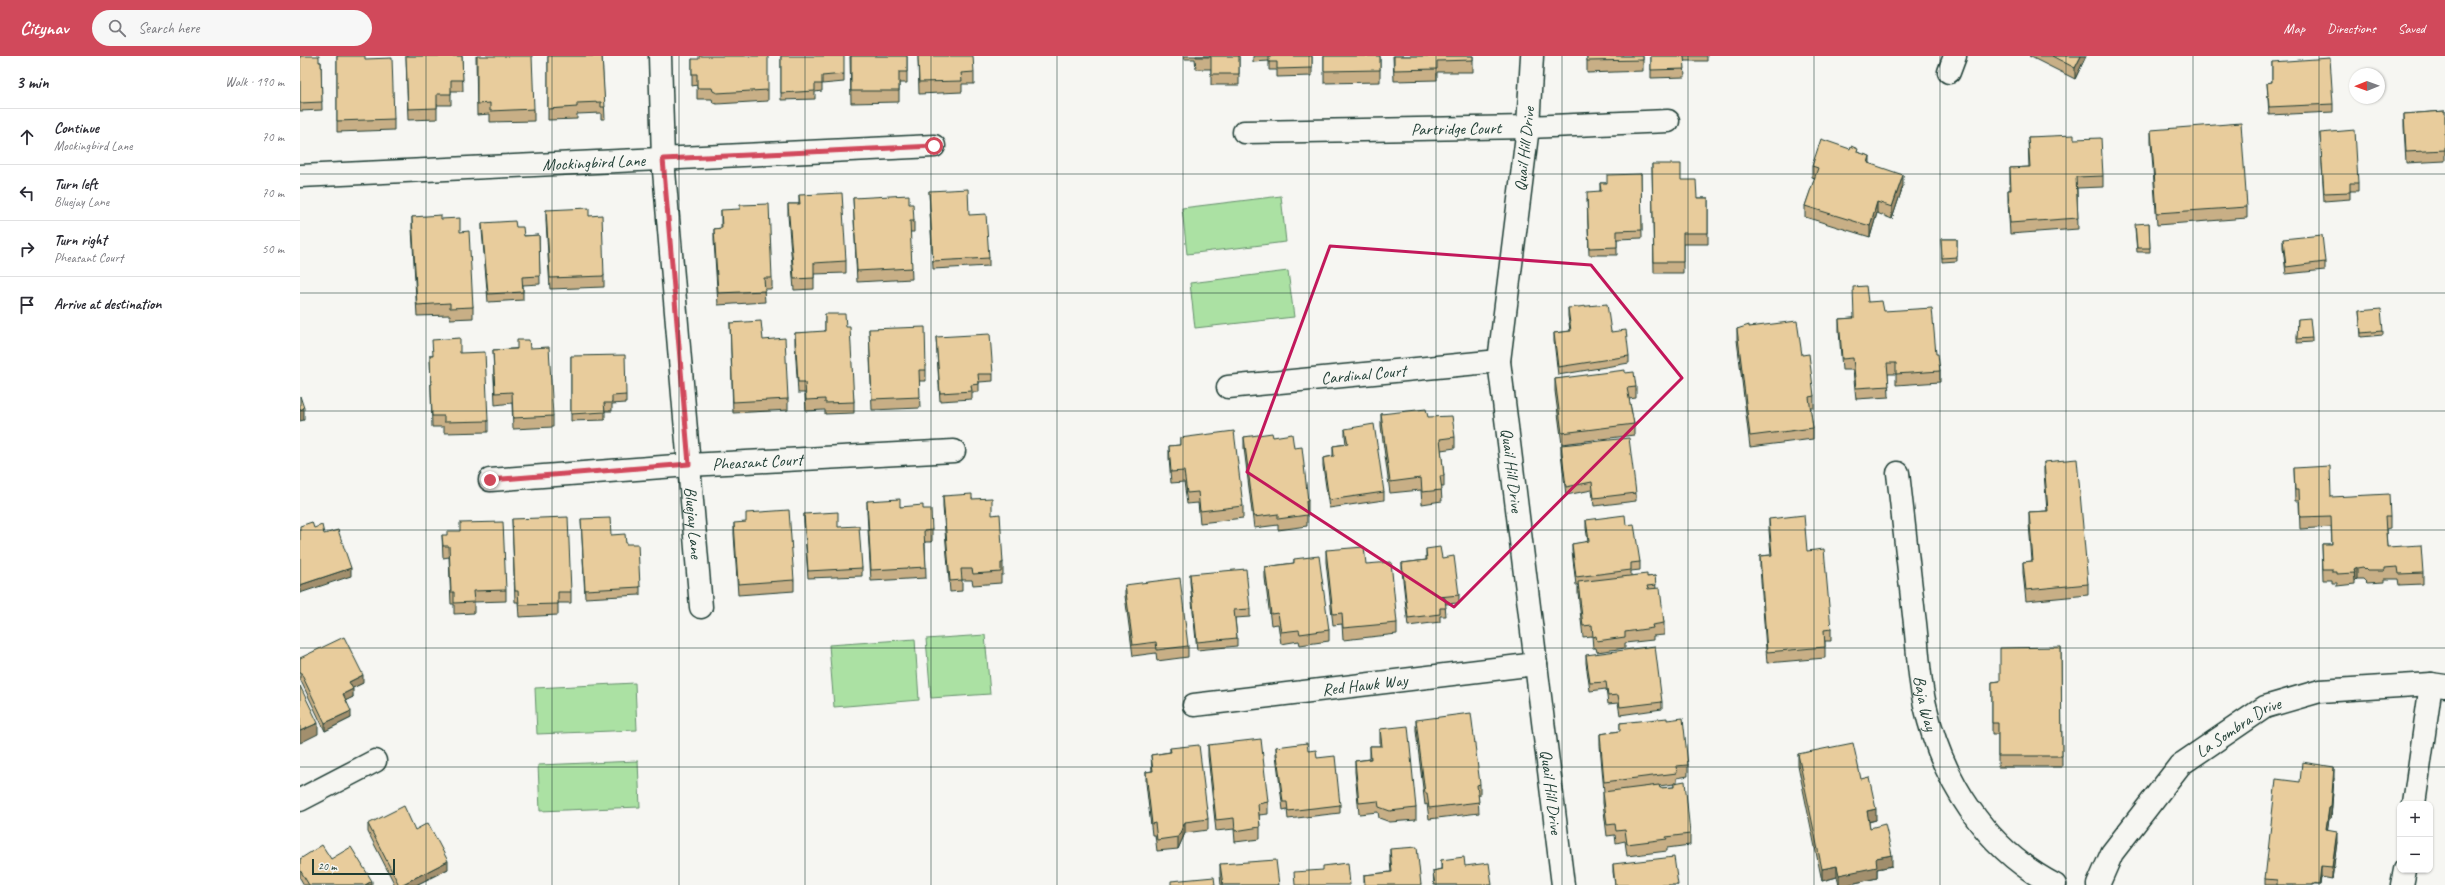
<!DOCTYPE html>
<meta charset="utf-8">
<style>
body{margin:0;font-family:Caveat,sans-serif;background:#f7f7f7;color:#2b2b33}
.controls{position:absolute;right:12px;bottom:12px;display:grid;overflow:hidden;border-radius:8px;box-shadow:0 1px 3px #0004}
.controls button{width:36px;height:36px;display:grid;place-items:center;padding:0;border:0;border-bottom:1px solid #e1e1e2;background:#fff;color:#2b2b33;font:20px sans-serif}
.compass{position:absolute;left:2049px;top:12px;width:36px;height:36px;border-radius:50%;background:#fff;box-shadow:0 1px 3px #0004;rotate:269deg}
.scale{position:absolute;left:12px;bottom:10px;width:83px;box-sizing:border-box;padding-left:4px;border:2px solid #1f3d34;border-top:0;font-size:11px;line-height:14px;white-space:nowrap;color:#1f3d34;-webkit-text-stroke:3px #f6f6f2;paint-order:stroke}
.stop{position:absolute;width:12px;height:12px;margin:-9px;border:3px solid #d1495b;border-radius:50%;background:#fff}
.stop.end{background:#d1495b;border-color:#fff;box-shadow:0 1px 4px #0008}
.list{margin:0;padding:0;list-style:none}
h2{display:flex;justify-content:space-between;align-items:center;height:52px;margin:0;padding:0 16px;font-size:17px}
h2 small{font-size:13px;font-weight:400;color:#7c7c81}
.list li{display:grid;grid-template-columns:26px 1fr auto;gap:12px;align-items:center;box-sizing:border-box;height:56px;padding:0 16px;border-top:1px solid #e1e1e2}
.list b{display:block;font-size:15px;white-space:nowrap}
.list p{margin:0;font-size:13px;white-space:nowrap;color:#7c7c81}
.list em{font-size:13px;font-style:normal;color:#7c7c81}
.icon{flex:none;width:22px;height:22px;fill:none;stroke:currentColor;stroke-width:2;stroke-linecap:round;stroke-linejoin:round}
.map{position:relative;flex:none;width:2145px;height:829px;overflow:hidden}
header{display:flex;align-items:center;gap:24px;box-sizing:border-box;height:56px;padding:0 20px;background:#d1495b;color:#fff}
header strong{font-size:19px}
nav{display:flex;gap:22px;margin-inline-start:auto;font-size:14px}
.search{width:280px;height:36px;background:#f7f7f7;display:flex;align-items:center;gap:10px;box-sizing:border-box;padding:0 14px;border-radius:22px;color:#7c7c81;font-size:15px}
main{display:flex}
aside{flex:1;background:#fff}
.map>svg:first-child{display:block}
</style>
<header>
<strong>Citynav</strong>
<div class="search"><svg class="icon" aria-label="search" viewBox="0 0 24 24"><circle cx="10" cy="10" r="6"/><path d="M15 15l6 6"/></svg>Search here</div>
<nav><a>Map</a><a>Directions</a><a>Saved</a></nav>
</header>
<main>
<aside>
<h2>3 min<small>Walk · 190 m</small></h2>
<ul class="list">
<li><svg class="icon" aria-label="ahead" viewBox="0 0 24 24"><path d="M12 20V5M6 11l6-6 6 6"/></svg><div><b>Continue</b><p>Mockingbird Lane</p></div><em>70 m</em></li>
<li><svg class="icon" aria-label="left" viewBox="0 0 24 24"><path d="M17 20v-9H6M10 6l-5 5 5 5"/></svg><div><b>Turn left</b><p>Bluejay Lane</p></div><em>70 m</em></li>
<li><svg class="icon" aria-label="right" viewBox="0 0 24 24"><path d="M7 20v-9h11M14 6l5 5-5 5"/></svg><div><b>Turn right</b><p>Pheasant Court</p></div><em>50 m</em></li>
<li><svg class="icon" aria-label="arrive" viewBox="0 0 24 24"><path d="M6 21V4h12l-3 4 3 4H6"/></svg><div><b>Arrive at destination</b></div></li>
</ul>
</aside>
<div class="map">
<svg width="2145" height="829" viewBox="0 0 2145 829">
<rect width="100%" height="100%" fill="#f6f6f2"/>
<filter id="ink" filterUnits="userSpaceOnUse"><feTurbulence type="fractalNoise" baseFrequency=".025" numOctaves="2"/><feDisplacementMap in="SourceGraphic" scale="8" xChannelSelector="R" yChannelSelector="G"/><feConvolveMatrix kernelMatrix="1 2 1 2 8 2 1 2 1" color-interpolation-filters="sRGB"/></filter>
<g filter="url(#ink)">
<path fill="#abe1a3" stroke="#658f6c" d="M981,140L986,186L887,198L882,152Z
M988,215L994,261L895,272L890,227Z
M685,579L690,638L631,642L626,583Z
M615,583L619,644L534,651L529,589Z
M335,627L337,674L237,678L235,632Z
M338,705L340,751L240,755L238,709Z"/>
<g fill="none" stroke-linecap="round" stroke-linejoin="round">
<g stroke="#1f3d34" stroke-width="25">
<g id="minor">
<path id="s1" d="M360,0L363,103L401,551"/>
<path id="s2" d="M1232,0L1228,71L1199,305L1263,829"/>
<path d="M1649,16L1655,0"/>
<path id="s3" d="M944,76L1228,71L1368,65"/>
<path id="s4" d="M0,120L634,90"/>
<path id="s5" d="M928,331L1199,305"/>
<path id="s6" d="M1598,417C1603,465 1609,512 1614,559C1618,588 1618,620 1625,649C1642,724 1685,793 1755,829"/>
<path id="s7" d="M190,424L389,409L654,395"/>
<path id="s8" d="M894,649L1236,608"/>
<path d="M0,744L75,705"/>
<path d="M2114,748L2131,628"/>
<path d="M2102,829L2105,814"/>
</g>
</g>
<g stroke="#1f3d34" stroke-width="25">
<g id="tertiary">
<path id="s9" d="M1798,829L1812,797L1880,709L1965,651L2020,635L2131,628L2145,630"/>
</g>
</g>
<use href="#minor" stroke="#f6f6f2" stroke-width="22"/>
<use href="#tertiary" stroke="#f6f6f2" stroke-width="22"/>
</g>
<path fill="#c8af86" stroke="#1f3d34" fill-rule="evenodd" d="M0,0L19,6H21L22,54L0,55Z
M37,0L65,3L94,63V74L37,76Z
M106,0H162L163,35H151V49H137V63L108,64Z
M176,0L234,53V65L190,66V58L177,59Z
M248,0H302L305,63H301V57L277,58V63L248,64Z
M481,0L544,18V26L522,28V35L515,36V43L481,44Z
M550,0H607V27H599V46L551,47Z
M618,0L674,16V28H662V36L619,38Z
M884,0H939V29H911V13H896L895,3H884Z
M953,0H1012V20L977,21V14H969V5L953,6Z
M1024,0H1080V26L1024,27Z
M1093,0H1173V16H1137V24L1094,25Z
M1287,0H1343V15L1287,17Z
M1351,0H1407V5H1384L1385,21L1351,22Z
M1729,0H1786L1775,23Z
M392,3L468,34V45L417,48L413,47L412,43H397V29L392,30Z
M1972,6L2033,48V56L1969,59L1967,27L1972,26Z
M2145,55V105L2106,107L2104,70V58Z
M1851,74L1947,151V162L1857,169L1851,85Z
M2020,77L2058,127V135H2050V143L2024,145Z
M1728,81L1774,83L1803,120V131L1777,132L1778,173L1710,178L1708,145V134H1710V112L1729,111Z
M1558,96L1570,107L1603,130L1592,163L1577,157L1570,181L1505,161V150L1515,122L1512,121V110Z
M1352,108L1381,124L1397,142H1408V188H1383V217H1354Z
M1341,118L1342,182L1317,183V199H1289L1287,143L1300,135V127H1307Z
M629,135L669,159L689,202V210L633,213Z
M499,139L546,205V217L514,218V233L494,234L488,159V148H499Z
M553,142L609,148L614,165V176H610L612,223L557,226Z
M246,154L289,160L304,220V231L250,233L246,165Z
M421,154L472,222V233H464L465,246L418,249L414,184V173L421,172Z
M112,161L141,163L160,176L173,251V262L150,263V259L117,260L112,172Z
M182,167L216,171L224,180L239,179L240,228L223,229V244L188,246L182,174Z
M1849,167L1850,196H1837L1835,172Z
M1641,183H1657V205L1642,206Z
M1983,183L2025,206V214L1986,218L1983,191Z
M1568,246L1584,255L1636,298L1640,315V326L1596,329V318H1588L1589,341L1556,343L1553,314H1542L1539,274V263L1553,262Z
M1268,252L1311,276L1329,300V307L1258,319L1254,285V277L1270,275L1268,260Z
M2059,255L2083,275V279L2061,281Z
M525,258L546,271L554,346V357L525,358V354L506,355L505,337H498L495,288V277L525,276Z
M1998,263L2012,282V286L1997,287Z
M430,267L463,284L488,343V354L433,357Z
M1449,271L1502,299L1514,340V352H1510L1513,372V383L1450,391L1437,284V273Z
M569,273L626,314V325H619L620,352L572,354Z
M636,281L693,318V325L679,326V336H672V343L640,345Z
M230,292L253,360V371L213,373L212,347L195,349L193,294Z
M160,297L188,365V376L144,377V371H132L130,299Z
M271,300L326,339V347L312,348V355H305V364L271,365Z
M1325,317L1336,331V342L1329,343L1334,368V379L1262,388L1255,335V323Z
M1081,358L1128,361L1155,381V392L1141,394L1144,420V431H1141L1142,445L1122,448L1121,434L1090,437L1081,370Z
M1045,373L1084,436V444L1029,452L1023,410V402L1033,400V390L1046,388L1045,380Z
M944,381H973L994,392L1008,445V456L1007,457V470L978,474V469L954,472L944,392Z
M880,382L943,450V462L900,467L898,447L887,448L884,426L871,427L869,402V390L880,389Z
M1261,389L1336,437V445L1294,450L1292,434L1266,439L1261,397Z
M1744,406L1788,528V539L1726,545L1723,517V506L1732,505L1729,468V456L1747,455L1744,417Z
M1994,412L2031,441L2090,461V472L2086,473L2087,491L2123,517V528L2099,529L2098,523H2084V526L2067,527L2063,523H2057L2055,525V528L2037,530V527H2032V524H2023L2022,488H2032L2031,471L2000,473L1999,445H1995Z
M643,440L672,443L692,459L703,507V519H701V527L673,529L672,524H662V535L650,536L643,451Z
M567,445L600,451L623,453L632,474V486H625L626,522L571,525L567,456Z
M504,458L538,471L562,512V520L508,522L504,465Z
M212,463L271,536V547H258V559L219,561L218,546H215Z
M281,463L311,479L326,488L340,531V539L285,542Z
M1469,463L1507,495L1531,573V585H1525V602L1467,607L1460,511V500L1471,499L1469,474Z
M1286,464L1326,469L1340,506V514L1331,515V520L1347,521L1355,520L1356,533L1364,567V579L1353,580V584L1325,587V592L1297,596L1296,592H1293L1292,580L1283,581L1278,537V529H1276L1272,495V488L1288,486L1286,472Z
M434,467L494,524V535L438,539L434,478Z
M142,479L206,534V545L174,546V557L154,558V548H151L149,501L143,502Z
M1126,493L1142,502L1159,539V547L1145,548L1146,560H1140V566L1108,570L1102,515V507L1126,504Z
M1026,494L1066,508L1097,567V578L1043,584L1042,568L1033,569L1026,506Z
M994,503L1029,574V585L1000,589L999,585L981,588L978,568L971,569L965,522V511L994,507Z
M890,518L950,553V561L935,562L937,582V590L897,594L890,526Z
M825,529L888,590V601L857,605L856,597L833,600L825,540Z
M1761,591L1762,711H1698V678H1692V626L1700,625Z
M1286,599L1362,646V653L1320,659L1318,647L1308,648L1306,633L1290,635L1286,607Z
M0,602L63,627L52,632L53,641L46,644L51,662L25,675L0,623Z
M1116,664L1180,728V739L1178,740L1179,757L1129,763L1127,748L1125,749L1116,675Z
M1367,664L1388,709V720L1377,722V726L1390,778V789L1367,792V795L1327,800L1325,785L1316,787L1315,779L1307,780L1303,747V736H1304L1300,689V678L1320,675V667ZM1374,728V731L1360,732L1359,730Z
M1080,673L1116,752V764L1090,766L1079,762L1078,756L1059,758L1055,716V705L1070,703V690H1080Z
M908,689L968,746V758L959,759L960,771V783L935,786L934,773L916,775L908,700Z
M976,691L1008,695L1017,702L1040,749V757L988,763L987,753L983,754L976,699Z
M870,692L908,763V774L885,777L878,793L857,795L855,779H852L846,727V716L852,715L851,699L870,696Z
M1498,698L1561,723L1576,764L1569,766L1570,772L1592,810L1577,813V822L1546,829H1539L1537,821L1522,825L1498,709Z
M2034,722L2031,762L2029,763L2027,774L2037,786L2032,823L2021,821L2020,829H1965V823L2000,726Z
M68,768L115,774L148,813L118,828L119,829H95L68,776Z
M1090,793L1121,829H1064V819L1091,816L1090,804Z
M0,803H31L72,829H4L0,822Z
M1141,804L1165,810L1192,829H1134L1133,815L1141,813Z
M920,808L979,829H921L920,819Z
M1313,808L1378,829H1315L1313,816Z"/>
<path fill="#a28f6d" stroke="#1f3d34" d="M1781,0H1786L1775,23V12Z
M1570,100V111L1568,107Z
M1603,119V130L1592,163V151Z
M1577,146V157L1570,181V170Z
M4,352V364L0,365V354Z
M51,512V520L0,537V529Z
M2057,512V523L2055,525L2054,514Z
M63,619V627L49,634V626Z
M53,633V641L43,646V638Z
M51,655V662L25,675V667Z
M18,667V678L0,687V675Z
M2034,711V722L2031,762V751Z
M2029,752V763L2026,785V773Z
M1576,753V764L1567,766V755Z
M885,766V777L878,793V781Z
M2037,775V786L2032,823V811Z
M1592,799V810L1577,813V822L1546,829H1539V819L1576,802Z
M148,805V813L116,829H101Z
M1537,810V821L1522,825V813Z
M2021,810V821L2020,829H2019Z
M72,825V829H65Z"/>
<path fill="#e8cc9c" stroke="#1f3d34" d="M0,0H19V6H21L22,46L0,47Z
M37,0H65V3L92,2L94,63L37,65Z
M106,0H162L163,24H151V38H137V52L108,53Z
M177,0H232L234,53L190,55V47L177,48Z
M248,0H302L305,51H301V46L277,47V51L248,53Z
M399,0H468V34L417,37L413,35L412,32H397V18H392V3H399Z
M481,0H544V18L522,20V28H515V35L481,37Z
M551,0H607V16H599V35H551Z
M618,0H673L674,16L661,17L662,25L619,26Z
M896,0H939V18H911V1H896Z
M969,0H1012V12L977,13V6H969Z
M1024,0H1080V14L1024,15Z
M1094,0H1173V4L1137,5V13L1094,14Z
M1287,0H1343V4L1287,5Z
M1351,0H1384L1385,13L1351,14Z
M1752,0H1781L1775,12Z
M2030,2L2033,48L1969,51L1967,27L1972,26V6Z
M2145,55V94L2106,96L2104,58Z
M1941,67L1947,151L1857,157L1851,74Z
M2055,74L2058,127H2050V136L2024,137L2020,77Z
M1774,79V83L1801,82L1803,120L1776,121L1778,162L1710,167L1708,134H1711L1710,112L1730,111L1728,81Z
M1521,83L1550,93L1551,90L1558,93L1557,96L1570,100L1568,107L1603,119L1592,151L1577,146L1570,170L1505,150L1518,112L1512,110Z
M1352,108H1381V124H1396L1397,142H1408V177H1383V206H1354Z
M1341,118L1342,174L1317,175V191L1289,192L1287,136L1301,135L1300,127H1307V119Z
M668,133L669,159L686,158L689,202L633,205L629,135Z
M542,137L546,205L514,207V222L494,223L488,148H500L499,139Z
M609,139V148H613L614,165H610L612,212L557,215L553,142Z
M469,148L472,222H464L465,235L418,237L414,173L422,172L421,154L440,153V149Z
M289,152V160L302,159L304,220L250,222L246,154Z
M141,159V163L160,162V176L169,175L173,251L150,252V247L117,249L112,161Z
M215,165L216,171H223L224,180L239,179L240,220L222,221L223,236L188,238L182,167Z
M1849,167L1850,192H1837L1835,168Z
M2022,179L2025,206L1986,211L1983,183Z
M1641,183H1657V201L1642,202Z
M1566,230L1568,246L1582,245L1584,255L1632,252L1636,298H1638L1640,315L1596,318V307H1587L1589,330L1556,332L1553,302L1542,303L1539,263L1554,262L1553,231Z
M1307,248L1311,276L1326,274L1329,300L1258,311L1254,277L1271,275L1268,252Z
M2081,253L2083,275L2061,277L2059,255Z
M525,258H545L546,271H550L554,346L525,347V343L506,344L505,326H498L495,277L525,275Z
M2010,262L2012,282L1997,283L1998,263Z
M461,265L463,284L485,282L488,343L433,346L430,267Z
M1497,265L1502,299L1509,298L1514,340L1509,341L1513,372L1450,380L1437,273L1449,269V271Z
M625,271L626,314H619L620,341L572,343L569,273Z
M690,278L693,318H678L679,328L671,329L672,335L640,337L636,281Z
M160,282V297L185,296L188,365L144,366V360H132L130,299H133L132,284Z
M217,284H229L230,292L249,291L253,360L213,362L212,336L195,337L193,294L217,293Z
M325,299L326,339L312,340V347H304L305,356L271,358V300Z
M1325,314V317L1334,316L1336,331L1327,332L1334,368L1262,377L1255,323Z
M0,340L4,352L0,354Z
M1126,353L1128,361L1152,360L1155,381L1140,383L1144,420H1140L1142,434L1122,436L1121,422L1090,426L1081,358Z
M1074,368L1084,436L1029,444L1023,402L1034,400L1033,390L1048,388L1045,373Z
M934,375L943,450L900,455L898,436L887,437L884,415L871,416L869,390L880,389V382Z
M972,377L973,381L992,378L994,392L1002,391L1008,445H1006L1007,459L978,463V458L954,461L944,381Z
M1329,382L1336,437L1294,442L1292,426L1266,431L1261,389Z
M1777,403L1788,528L1726,534L1723,506L1733,505L1729,456L1748,455L1744,406Z
M2030,410L2031,441L2089,438L2090,461H2085L2087,491L2121,489L2123,517L2099,518L2098,511L2084,512V515H2067L2063,511L2057,512L2054,514L2055,517L2037,518V516H2032V513H2023L2022,488H2032L2031,460L2000,461L1999,434H1995L1994,412Z
M672,438V443L692,442V459L700,458L703,507H701V516L673,518L672,513H661L662,524L650,525L643,440Z
M600,443V451L623,449V453H631L632,474L624,475L626,511L571,514L567,445Z
M489,454L494,524L438,528L434,467L446,466V457Z
M538,456V471L559,470L562,512L508,515L504,458Z
M1325,459L1326,469L1334,468L1340,506L1331,507V514L1276,521L1272,488L1289,485L1286,464Z
M1504,459L1507,495L1524,493L1531,573L1524,574L1525,591L1467,596L1460,500L1472,499L1469,463Z
M268,461L271,536H258V548L219,549L218,535H215L212,463Z
M310,462L311,479L325,478L326,488H338L340,531L285,534L281,463Z
M12,466L14,472L22,469L24,478L38,474L51,512L0,529V470Z
M203,466L206,534L173,535L174,546L154,547V536H151L149,490H143L142,479H147V475H160V467Z
M1064,491L1066,508L1091,506L1097,567L1043,572L1042,557L1033,558L1026,494Z
M1140,491L1142,502L1154,500L1159,539L1139,541L1145,542L1146,552H1140V558L1108,562L1102,507L1127,504L1126,493Z
M1019,500L1029,574L1000,578L999,574L981,576L978,557L971,558L965,511L994,507V503Z
M946,513L950,553L934,554L937,582L897,586L890,518Z
M1347,518V521L1355,520L1356,529L1347,530L1348,533L1360,532L1364,567L1352,569L1353,572L1325,576V581L1297,585L1296,580L1293,581L1292,569L1283,570L1278,526Z
M880,522L888,590L857,594L856,586L833,589L825,529Z
M44,581L63,619L49,626L53,633L43,638L51,655L25,667L0,615V602Z
M1355,590L1362,646L1320,651L1318,639L1308,640L1306,626L1290,627L1286,599Z
M1761,591L1762,700H1698V667H1692V626L1700,625V592Z
M0,630L18,667L0,675Z
M1171,657L1180,728L1177,729L1179,746L1129,752L1127,737H1125L1116,664Z
M1367,662V664L1383,662L1388,709L1376,710L1377,717L1304,726L1300,678L1320,675V667Z
M1108,670L1116,752L1090,755L1079,751L1078,745L1059,747L1055,705L1071,703L1070,690H1082L1080,673Z
M961,683L968,746L958,748L960,771L935,775L934,762L916,764L908,689Z
M1007,687L1008,695L1016,694L1017,702L1035,700L1040,749L988,755L987,746H983L976,691Z
M1553,687L1561,723L1569,721L1576,753L1567,755L1570,772L1585,768L1592,799L1576,802L1577,811L1539,819L1537,810L1522,813L1498,698Z
M899,689L908,763L885,766L878,781L857,784L855,767L852,768L846,716L853,715L851,699L871,696L870,692Z
M2002,706L2034,711L2031,751L2029,752L2026,773L2037,775L2032,811L2021,810L2019,829L2013,828V829H1977V824L1965,823L1976,723L2000,726Z
M1385,725L1390,778L1366,781L1367,783L1327,788L1325,774L1316,775L1315,768L1307,769L1303,736L1359,729L1360,732L1374,731V727Z
M104,750L115,774L128,767L148,805L101,829H99L68,768Z
M22,789L31,803L51,791L72,825L65,829H9L0,814V803Z
M1117,791L1121,829H1065L1064,819L1092,816L1090,793Z
M1164,801L1165,810L1189,807L1192,829H1135L1133,815L1142,813L1141,804Z
M1374,801L1378,829H1315L1313,808Z
M976,804L979,829H923L920,808Z
M1048,807L1050,829H995L994,816L1023,814V810Z
M914,821L915,829H871V825Z"/>
</g>
<g fill="none" stroke-linecap="round" stroke-linejoin="round" filter="url(#ink)">
<path stroke="#d1495b" stroke-width="5" d="M190,424L389,408L363,103L634,90"/>
</g>
<path fill="none" stroke="#c2185b" stroke-width="3" stroke-linejoin="round" d="M1030,190L1291,209L1382,322L1154,551L947,416Z"/>
<path fill="none" stroke="#1f3d34" stroke-width="1" stroke-opacity="0.55" d="M126,0V829M252,0V829M379,0V829M505,0V829M631,0V829M757,0V829M883,0V829M1009,0V829M1136,0V829M1262,0V829M1388,0V829M1514,0V829M1640,0V829M1766,0V829M1893,0V829M2019,0V829M0,118H2145M0,237H2145M0,355H2145M0,474H2145M0,592H2145M0,711H2145"/>
<g text-anchor="middle" stroke-width="3" stroke-linejoin="round" paint-order="stroke">
<g font-size="17" fill="#1f3d34" stroke="#f6f6f2">
<text dy="6" stroke="none"><textPath href="#s3" startOffset="212">Partridge Court</textPath></text>
<text transform="translate(1224 93) rotate(-84)" y="6">Quail Hill Drive</text>
<text dy="6" stroke="none"><textPath href="#s4" startOffset="294">Mockingbird Lane</textPath></text>
<text dy="6" stroke="none"><textPath href="#s5" startOffset="136">Cardinal Court</textPath></text>
<text dy="6" stroke="none"><textPath href="#s7" startOffset="268">Pheasant Court</textPath></text>
<text dy="6" stroke="none"><textPath href="#s2" startOffset="417">Quail Hill Drive</textPath></text>
<text dy="6" stroke="none"><textPath href="#s1" startOffset="468">Bluejay Lane</textPath></text>
<text dy="6" stroke="none"><textPath href="#s8" startOffset="172">Red Hawk Way</textPath></text>
<text dy="6" stroke="none"><textPath href="#s6" startOffset="232">Baja Way</textPath></text>
<text dy="6" stroke="none"><textPath href="#s9" startOffset="216">La Sombra Drive</textPath></text>
<text dy="6" stroke="none"><textPath href="#s2" startOffset="741">Quail Hill Drive</textPath></text>
</g>
</g>
</svg>
<div class="controls">
<button>+</button>
<button>−</button>
</div>
<svg class="compass" viewBox="-18 -18 36 36"><path d="M0-13l5 13h-10z" fill="#e53935"/><path d="M0 13l5-13h-10z" fill="#7c7c81"/></svg>
<div class="scale">20 m</div>
<div class="stop" style="left:634px;top:90px"></div>
<div class="stop end" style="left:190px;top:424px"></div>
</div>
</main>
